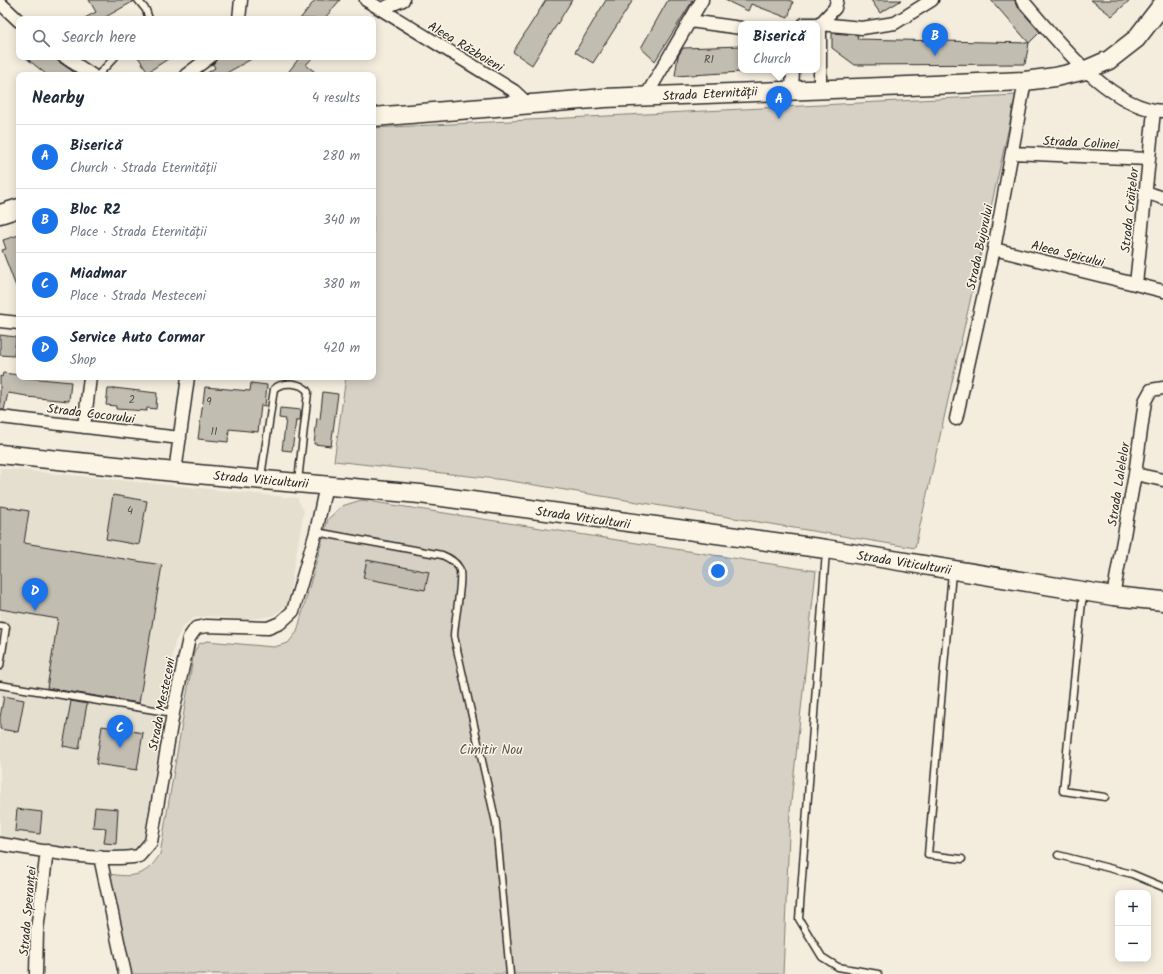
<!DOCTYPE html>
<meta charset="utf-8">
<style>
body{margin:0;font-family:Kalam,sans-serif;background:#f2f2f3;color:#1f2937}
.controls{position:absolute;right:12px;bottom:12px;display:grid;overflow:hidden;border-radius:8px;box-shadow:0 2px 10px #0003}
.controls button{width:36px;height:36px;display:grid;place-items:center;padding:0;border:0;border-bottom:1px solid #e0e1e3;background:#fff;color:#1f2937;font:20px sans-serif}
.you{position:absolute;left:718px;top:571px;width:14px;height:14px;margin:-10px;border:3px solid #fff;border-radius:50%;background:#1a73e8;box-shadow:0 0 0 6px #1a73e833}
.badge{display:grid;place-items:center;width:26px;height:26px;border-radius:50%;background:#1a73e8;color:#fff;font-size:13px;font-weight:700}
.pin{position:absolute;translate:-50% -33px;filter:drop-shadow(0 1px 2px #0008)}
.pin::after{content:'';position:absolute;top:21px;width:14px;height:12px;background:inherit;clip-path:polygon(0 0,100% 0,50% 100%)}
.popup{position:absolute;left:738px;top:21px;width:82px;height:52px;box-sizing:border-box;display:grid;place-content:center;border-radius:8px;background:#fff;filter:drop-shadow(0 1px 3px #0005);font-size:13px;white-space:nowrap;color:#747a83}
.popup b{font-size:15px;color:#1f2937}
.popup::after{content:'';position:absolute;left:50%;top:100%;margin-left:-8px;border:8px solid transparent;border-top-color:#fff}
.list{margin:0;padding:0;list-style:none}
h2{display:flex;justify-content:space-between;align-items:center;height:52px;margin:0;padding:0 16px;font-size:17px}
h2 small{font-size:13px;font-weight:400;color:#747a83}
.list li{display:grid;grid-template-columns:26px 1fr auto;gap:12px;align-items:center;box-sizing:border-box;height:64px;padding:0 16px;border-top:1px solid #e0e1e3}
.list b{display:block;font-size:15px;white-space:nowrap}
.list p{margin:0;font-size:13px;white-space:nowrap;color:#747a83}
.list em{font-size:13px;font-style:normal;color:#747a83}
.icon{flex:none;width:22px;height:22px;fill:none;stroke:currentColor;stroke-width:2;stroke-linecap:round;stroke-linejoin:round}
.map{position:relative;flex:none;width:1163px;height:974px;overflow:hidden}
.search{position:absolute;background:#fff;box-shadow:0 2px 10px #0003;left:16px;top:16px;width:360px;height:44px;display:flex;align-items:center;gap:10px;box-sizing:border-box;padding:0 14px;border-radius:8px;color:#747a83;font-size:15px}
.panel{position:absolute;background:#fff;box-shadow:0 2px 10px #0003;left:16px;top:72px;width:360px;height:308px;border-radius:8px}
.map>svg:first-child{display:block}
</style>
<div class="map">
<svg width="1163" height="974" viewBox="0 0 1163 974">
<rect width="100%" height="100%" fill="#f4edde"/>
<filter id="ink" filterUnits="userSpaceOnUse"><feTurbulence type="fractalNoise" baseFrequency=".025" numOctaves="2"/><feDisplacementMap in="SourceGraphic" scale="8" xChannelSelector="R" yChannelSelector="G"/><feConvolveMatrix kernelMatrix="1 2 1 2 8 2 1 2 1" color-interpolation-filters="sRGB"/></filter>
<g filter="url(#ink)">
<path fill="#e5dfd0" d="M0,468L297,498L304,511L287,605L272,616L248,620L208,616L194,618L183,626L175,642L144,838L140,847L135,853L123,857L0,839Z"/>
<path fill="#d6d1c4" stroke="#807e78" d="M1016,95L915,548L505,480L334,461L346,377H373V128Z
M361,500L816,571L790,811L783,974H130L109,874C134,878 147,876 160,854L194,652L199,644L207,641L274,647L288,643L297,632L328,519L342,506Z"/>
<path fill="#c2bdb1" stroke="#2b2b2b" d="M89,0H134V1L102,19H83L96,12Z
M315,0H340L324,19H300Z
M546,0H572L532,65L513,52Z
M606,0H633L593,63L575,52Z
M668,0H693L655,61L641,48Z
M725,0H789L793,2L788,18L751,4L748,11Z
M871,0H902L880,13Z
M991,0H1015L1016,5L1040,32L1029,43Z
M1091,0H1130L1112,16Z
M832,33L858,35L857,39L1029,43L1025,64L855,65L832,48Z
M741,46V72L675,76L678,56L683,48Z
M25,57H52L78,75H47Z
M138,57H171L148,72Z
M217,57H255L223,75H204L215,68L213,64Z
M300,57H313L306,65L319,75H286Z
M19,235V289H17L2,250L6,249L3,240Z
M0,335L16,337L14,356L0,355Z
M3,373L19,375V377L71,382L69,401L27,397V396L8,393L4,410H0V376L2,377Z
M251,383L267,385L265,406L261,405L258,432L229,429L228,442L198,439L205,387L250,391Z
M114,388L157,393L156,409L147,408L146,411L116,409V406L106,405L108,389H114Z
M323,392L338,394L331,446L314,444L317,418L320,419Z
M280,408L301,410L300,420H296L292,451L282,450L286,419L279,418Z
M113,495L147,501L139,545L106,539Z
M0,506L29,511L24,543L162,565L139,703L47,688L58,619L0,609Z
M367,560L429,572L425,590L363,578Z
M4,696L24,700L18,732L0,729V717Z
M71,701L87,704L79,749L63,746Z
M102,726L143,733L137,770L96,764Z
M95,807L118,809L116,844L104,843L106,828L93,827Z
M17,809L42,812L40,834L15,831Z"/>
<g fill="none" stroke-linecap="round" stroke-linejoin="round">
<g stroke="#2b2b2b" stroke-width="9">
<path id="lane" d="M138,0L146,10L149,19
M98,75L115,57
M261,477L274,389C282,381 302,382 308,392L298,481
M316,532L442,555C449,558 455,561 459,568C464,577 454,622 454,636L496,823L510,974
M826,551L799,919L822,957L838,967L878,974
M952,572L928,855L962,859
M1083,592L1063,791L1105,797
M0,626L6,627L0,666
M0,685L173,713
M1058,855L1132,874L1163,887"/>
</g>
<g stroke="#2b2b2b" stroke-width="15">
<path id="street" d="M366,0L514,91L529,105
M1022,0C1055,38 1109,109 1163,111
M0,3L19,21
M381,9L403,0
M239,19L241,0
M690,21L741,28
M804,24H820L835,8L837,0
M65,57L92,75
M186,75L210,57
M820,89V24L862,28L895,23L932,0
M792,90L793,70
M646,96L702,0
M1012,153L1149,159
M1145,192L1163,198
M994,249L1163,291
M1136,284L1154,111
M0,321L19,323
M0,417L180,438
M956,419L994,249L1025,81
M84,427L90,377
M175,472L188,377
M1135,474L1163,480
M1113,596L1135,474L1145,401L1151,390L1163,388
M0,844C40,850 100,863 139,856L151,842L173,713L189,638L196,628L206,626L268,628L280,623L293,611L316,532L326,485
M100,857L125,974
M36,974L37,930L47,851"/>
</g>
<g stroke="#2b2b2b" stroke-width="21">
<path id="secondary" d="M373,117L605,98L933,85L1025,81L1055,77L1086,70L1109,60L1136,39L1163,4
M0,214L19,208
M0,454L175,472L420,494L826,549L1113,596L1163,601"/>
</g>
<use href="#lane" stroke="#fcf5e5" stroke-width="6"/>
<use href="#street" stroke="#fcf5e5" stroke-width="12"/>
<use href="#secondary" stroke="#fcf5e5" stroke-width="18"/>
</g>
</g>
<g text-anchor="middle" stroke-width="3" stroke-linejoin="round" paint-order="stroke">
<g font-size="11" fill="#51504c">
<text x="709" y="63">R1</text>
<text x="132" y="403">2</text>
<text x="209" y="405">9</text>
<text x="214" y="435">11</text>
<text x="130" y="514">4</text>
</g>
<g font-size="13" fill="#2b2b2b" stroke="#fcf5e5">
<text transform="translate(466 46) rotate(31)" y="5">Aleea Războieni</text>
<text transform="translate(710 93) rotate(-3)" y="5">Strada Eternității</text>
<text transform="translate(1081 142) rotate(3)" y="5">Strada Colinei</text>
<text transform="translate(1129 210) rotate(-84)" y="5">Strada Crăițelor</text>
<text transform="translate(979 247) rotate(-78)" y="5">Strada Bujorului</text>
<text transform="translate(1068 253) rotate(14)" y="5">Aleea Spicului</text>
<text transform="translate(91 413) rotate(7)" y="5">Strada Cocorului</text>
<text transform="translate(261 479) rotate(5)" y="5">Strada Viticulturii</text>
<text transform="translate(1118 484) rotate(-81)" y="5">Strada Lalelelor</text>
<text transform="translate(583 517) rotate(8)" y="5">Strada Viticulturii</text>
<text transform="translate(904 562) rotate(9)" y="5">Strada Viticulturii</text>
<text transform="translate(161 704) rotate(-79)" y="5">Strada Mesteceni</text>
<text transform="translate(27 911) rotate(-85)" y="5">Strada Speranței</text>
</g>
<g font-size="13" fill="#565451" stroke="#fcf5e5">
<text x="491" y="754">Cimitir Nou</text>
</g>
</g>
</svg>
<div class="controls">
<button>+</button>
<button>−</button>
</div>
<div class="you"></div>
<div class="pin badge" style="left:779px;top:119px">A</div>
<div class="popup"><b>Biserică</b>Church</div>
<div class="pin badge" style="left:935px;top:56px">B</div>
<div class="pin badge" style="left:120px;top:748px">C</div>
<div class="pin badge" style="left:35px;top:611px">D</div>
<div class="search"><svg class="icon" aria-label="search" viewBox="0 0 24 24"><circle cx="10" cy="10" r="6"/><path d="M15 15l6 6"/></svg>Search here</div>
<section class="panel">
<h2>Nearby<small>4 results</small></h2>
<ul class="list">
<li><span class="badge">A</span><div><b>Biserică</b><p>Church · Strada Eternității</p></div><em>280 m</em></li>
<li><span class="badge">B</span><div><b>Bloc R2</b><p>Place · Strada Eternității</p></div><em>340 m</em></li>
<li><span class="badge">C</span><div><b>Miadmar</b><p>Place · Strada Mesteceni</p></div><em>380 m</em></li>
<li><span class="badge">D</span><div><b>Service Auto Cormar</b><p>Shop</p></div><em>420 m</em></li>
</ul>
</section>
</div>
